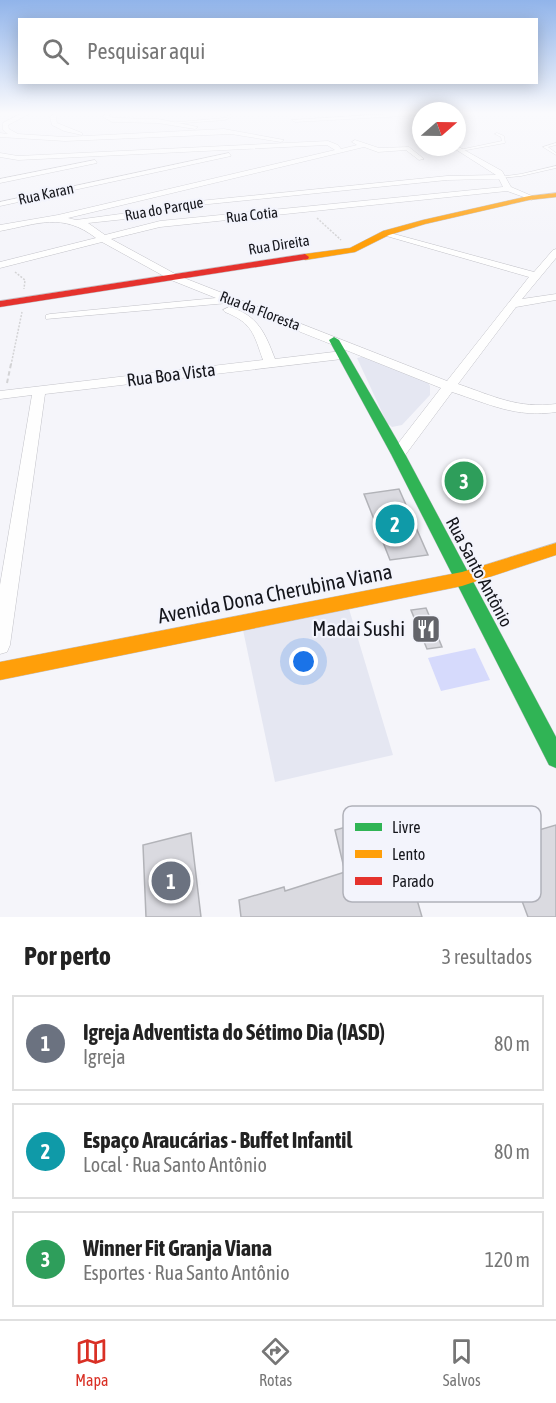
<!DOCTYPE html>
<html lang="pt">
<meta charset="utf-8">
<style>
body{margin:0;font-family:"Asap Condensed",sans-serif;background:#f2f2f2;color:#222}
.compass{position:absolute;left:412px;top:102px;width:54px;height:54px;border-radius:50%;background:#fff;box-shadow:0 3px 15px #0003;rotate:70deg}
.you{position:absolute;left:304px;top:662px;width:21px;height:21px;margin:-15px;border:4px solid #fff;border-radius:50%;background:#1a73e8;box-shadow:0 0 0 9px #1a73e833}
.badge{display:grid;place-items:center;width:39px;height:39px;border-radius:50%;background:#d93025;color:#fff;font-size:20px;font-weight:700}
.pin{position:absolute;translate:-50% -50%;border:3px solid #fff;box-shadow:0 2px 6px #0006}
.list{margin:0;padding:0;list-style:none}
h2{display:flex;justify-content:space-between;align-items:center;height:78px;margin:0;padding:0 24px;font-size:26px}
h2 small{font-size:20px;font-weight:400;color:#767676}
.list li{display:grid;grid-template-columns:39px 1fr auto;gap:18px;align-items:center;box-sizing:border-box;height:96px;margin:0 12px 12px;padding:0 12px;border:2px solid #e0e0e0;border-radius:0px}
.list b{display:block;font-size:22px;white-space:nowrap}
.list p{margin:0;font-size:20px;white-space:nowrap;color:#767676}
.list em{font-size:20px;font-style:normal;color:#767676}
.icon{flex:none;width:33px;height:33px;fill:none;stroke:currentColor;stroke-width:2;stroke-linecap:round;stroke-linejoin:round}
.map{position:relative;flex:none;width:556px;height:917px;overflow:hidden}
.search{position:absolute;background:#fff;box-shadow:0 3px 15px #0003;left:18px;right:18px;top:18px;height:66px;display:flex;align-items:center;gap:15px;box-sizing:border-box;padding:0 21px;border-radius:0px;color:#767676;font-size:22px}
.sheet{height:402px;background:#fff}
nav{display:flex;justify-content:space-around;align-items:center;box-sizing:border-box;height:84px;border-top:2px solid #e0e0e0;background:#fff;font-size:16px;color:#767676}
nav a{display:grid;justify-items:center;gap:3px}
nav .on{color:#d93025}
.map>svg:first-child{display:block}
</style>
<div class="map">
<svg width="556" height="917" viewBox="0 0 556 917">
<rect width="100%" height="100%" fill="#f5f5fa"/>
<path fill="#e5e7f2" d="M370,355L426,379L430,386V395L402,425L392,427L387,423L357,358Z
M349,609L393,755L275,782L243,630Z"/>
<path fill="#d6dafc" d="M475,648L490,680L441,691L428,658Z"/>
<path fill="#dadae0" stroke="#b2b3b8" stroke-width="1.5" d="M399,489L428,555L390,560L364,494Z
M426,608L442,647L427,649L411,610Z
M462,817L474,849L556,825V917H528L522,901L527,899L518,877L458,897L433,826Z
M350,826L368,898L385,857L409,872L422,917H241L239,900L284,887L285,891L345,872L335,830Z
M191,833L201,917H146L143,845Z"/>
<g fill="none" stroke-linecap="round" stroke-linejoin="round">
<g stroke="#c2c2c8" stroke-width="1">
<path id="lane" d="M228,112H230L231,117L225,120L170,124L168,123L225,118L228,117Z
M497,133L504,136L505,143L461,151L459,150L502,141L501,137L495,134Z
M556,143V145L548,147L556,153V155L543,147Z
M556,166V168L521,176L501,178L499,177L521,174Z"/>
</g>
<g stroke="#c2c2c8" stroke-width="1">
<path id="street" d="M24,112H33L8,125L9,129L18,134L65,137L224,129L284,140L281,142L231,134L65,141L0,137V133L8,134L3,130V123Z
M56,112H62L56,117L57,123L82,133V135L64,131L52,125L50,117Z
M106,112H112L109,116L113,118L158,119L198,127L195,129L158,123L112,122L103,117Z
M421,112V115L295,122L292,120Z
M355,140L379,148L409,147L424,159L419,160L406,150L378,152L364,147L68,218L76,220L135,212L189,202L447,176L496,175L452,147L457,146L502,171L511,187L532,196V200L507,191L160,227L111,239L179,276L447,381L529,277L383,235V231L534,272L553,250L556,249V258L522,299L556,294V300L516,307L458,384C493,396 518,409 556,404V412C516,418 489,404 452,392L403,458L398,459L391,454L393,450L441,388L228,303L46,319V315L50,314L216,298L171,280L102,242L0,268V262L96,238C62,212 38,224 0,231V225L58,215L335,150L327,145L18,160L0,157V153L18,156L328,141L338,145L341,149L357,145L352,142ZM499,179L503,187L160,221L105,235L88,223L135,218L189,206L447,180Z
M229,153L231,156L0,206V202Z
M95,160L97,163L0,183V179Z
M229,307C258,315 265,333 275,359L342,351L348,355L342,359L45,394L10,645L7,652L0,654V585L32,395L0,399V391L263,360C254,335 253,323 225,312L223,310Z"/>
</g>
<g stroke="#c2c2c8" stroke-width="1">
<path id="fast" d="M334,337L339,340L405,454L556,737V768L549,765L391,454L329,340Z"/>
</g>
<g stroke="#c2c2c8" stroke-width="1">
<path id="slow" d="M556,193V197L529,200L425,224L389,235L355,252L305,260L301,257L305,254L350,248L383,231L423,220L529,196Z
M556,543V555L462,586L0,680V662L462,572Z"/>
</g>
<g stroke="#c2c2c8" stroke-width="1">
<path id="jam" d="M305,254L309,257L308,259L0,307V301Z"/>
</g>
<path stroke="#d3d3d5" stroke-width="1.5" stroke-dasharray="2 1.5" stroke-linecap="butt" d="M317,218L341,240
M15,272L25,280L24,289
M11,365L22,312"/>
<path stroke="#d3d3d5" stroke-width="2" stroke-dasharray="4.5 3" stroke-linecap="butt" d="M7,383L11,364"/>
<use href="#lane" fill="#fefefe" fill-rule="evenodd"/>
<use href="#street" fill="#fefefe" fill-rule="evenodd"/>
<use href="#fast" fill="#30b455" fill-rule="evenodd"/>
<use href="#slow" fill="#ff9f0a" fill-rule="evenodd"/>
<use href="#jam" fill="#e5322d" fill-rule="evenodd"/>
</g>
<linearGradient id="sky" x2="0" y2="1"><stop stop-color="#91b4ea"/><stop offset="0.47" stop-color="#fafafd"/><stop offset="1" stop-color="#fafafd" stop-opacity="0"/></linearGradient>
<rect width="556" height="240" fill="url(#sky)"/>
<defs>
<g id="restaurant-square" transform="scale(1.5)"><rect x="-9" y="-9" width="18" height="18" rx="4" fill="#63646a" stroke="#f3f4fc"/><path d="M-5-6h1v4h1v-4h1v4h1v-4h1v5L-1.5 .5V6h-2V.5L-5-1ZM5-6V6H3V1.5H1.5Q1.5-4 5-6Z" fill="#fff"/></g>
</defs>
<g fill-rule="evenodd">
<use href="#restaurant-square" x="426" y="629"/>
</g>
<g text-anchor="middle" stroke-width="4.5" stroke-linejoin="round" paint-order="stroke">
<g font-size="15" fill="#15161c" stroke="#f3f4fc">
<text transform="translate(46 194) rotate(-12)" y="5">Rua Karan</text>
<text transform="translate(164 209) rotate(-10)" y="5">Rua do Parque</text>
<text transform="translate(252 215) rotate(-6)" y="5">Rua Cotia</text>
<text transform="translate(279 245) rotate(-9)" y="5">Rua Direita</text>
<text transform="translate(260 311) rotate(21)" y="5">Rua da Floresta</text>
</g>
<g font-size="18" fill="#15161c" stroke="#f3f4fc">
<text transform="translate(171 375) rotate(-7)" y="6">Rua Boa Vista</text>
<text transform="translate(479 572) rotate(62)" y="6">Rua Santo Antônio</text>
</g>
<g font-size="21" fill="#15161c" stroke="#f3f4fc">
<text transform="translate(275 594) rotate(-11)" y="7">Avenida Dona Cherubina Viana</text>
</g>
<g font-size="21" fill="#15161c" stroke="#f3f4fc" text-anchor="end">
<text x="405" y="636">Madai Sushi</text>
</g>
</g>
<rect x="343" y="806" width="198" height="96" rx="9" fill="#f3f4fc" stroke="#b0b1b9" stroke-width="1.5"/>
<rect x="355" y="823" width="27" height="8" fill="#30b455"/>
<rect x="355" y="850" width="27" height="8" fill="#ff9f0a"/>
<rect x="355" y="877" width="27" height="8" fill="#e5322d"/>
<g font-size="16" fill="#15161c">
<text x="392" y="833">Livre</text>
<text x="392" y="860">Lento</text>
<text x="392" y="887">Parado</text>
</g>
</svg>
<svg class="compass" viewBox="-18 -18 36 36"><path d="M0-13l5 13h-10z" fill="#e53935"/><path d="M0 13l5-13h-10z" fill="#767676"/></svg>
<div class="you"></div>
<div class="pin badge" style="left:171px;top:881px;background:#6b7280">1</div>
<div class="pin badge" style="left:395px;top:524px;background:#0f9aa8">2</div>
<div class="pin badge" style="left:464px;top:481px;background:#2e9e5b">3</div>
<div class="search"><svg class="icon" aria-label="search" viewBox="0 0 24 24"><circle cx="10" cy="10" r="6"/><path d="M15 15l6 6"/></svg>Pesquisar aqui</div>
</div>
<section class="sheet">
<h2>Por perto<small>3 resultados</small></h2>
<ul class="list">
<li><span class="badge" style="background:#6b7280">1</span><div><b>Igreja Adventista do Sétimo Dia (IASD)</b><p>Igreja</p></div><em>80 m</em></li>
<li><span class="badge" style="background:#0f9aa8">2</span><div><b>Espaço Araucárias - Buffet Infantil</b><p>Local · Rua Santo Antônio</p></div><em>80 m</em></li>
<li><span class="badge" style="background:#2e9e5b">3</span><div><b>Winner Fit Granja Viana</b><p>Esportes · Rua Santo Antônio</p></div><em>120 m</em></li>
</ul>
</section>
<nav>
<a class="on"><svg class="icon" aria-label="map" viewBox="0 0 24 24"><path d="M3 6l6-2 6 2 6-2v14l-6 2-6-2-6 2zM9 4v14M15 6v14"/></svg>Mapa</a>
<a><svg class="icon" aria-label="directions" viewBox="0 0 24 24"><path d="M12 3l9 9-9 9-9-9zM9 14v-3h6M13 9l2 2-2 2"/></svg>Rotas</a>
<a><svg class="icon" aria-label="saved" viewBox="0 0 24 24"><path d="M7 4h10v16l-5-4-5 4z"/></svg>Salvos</a>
</nav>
